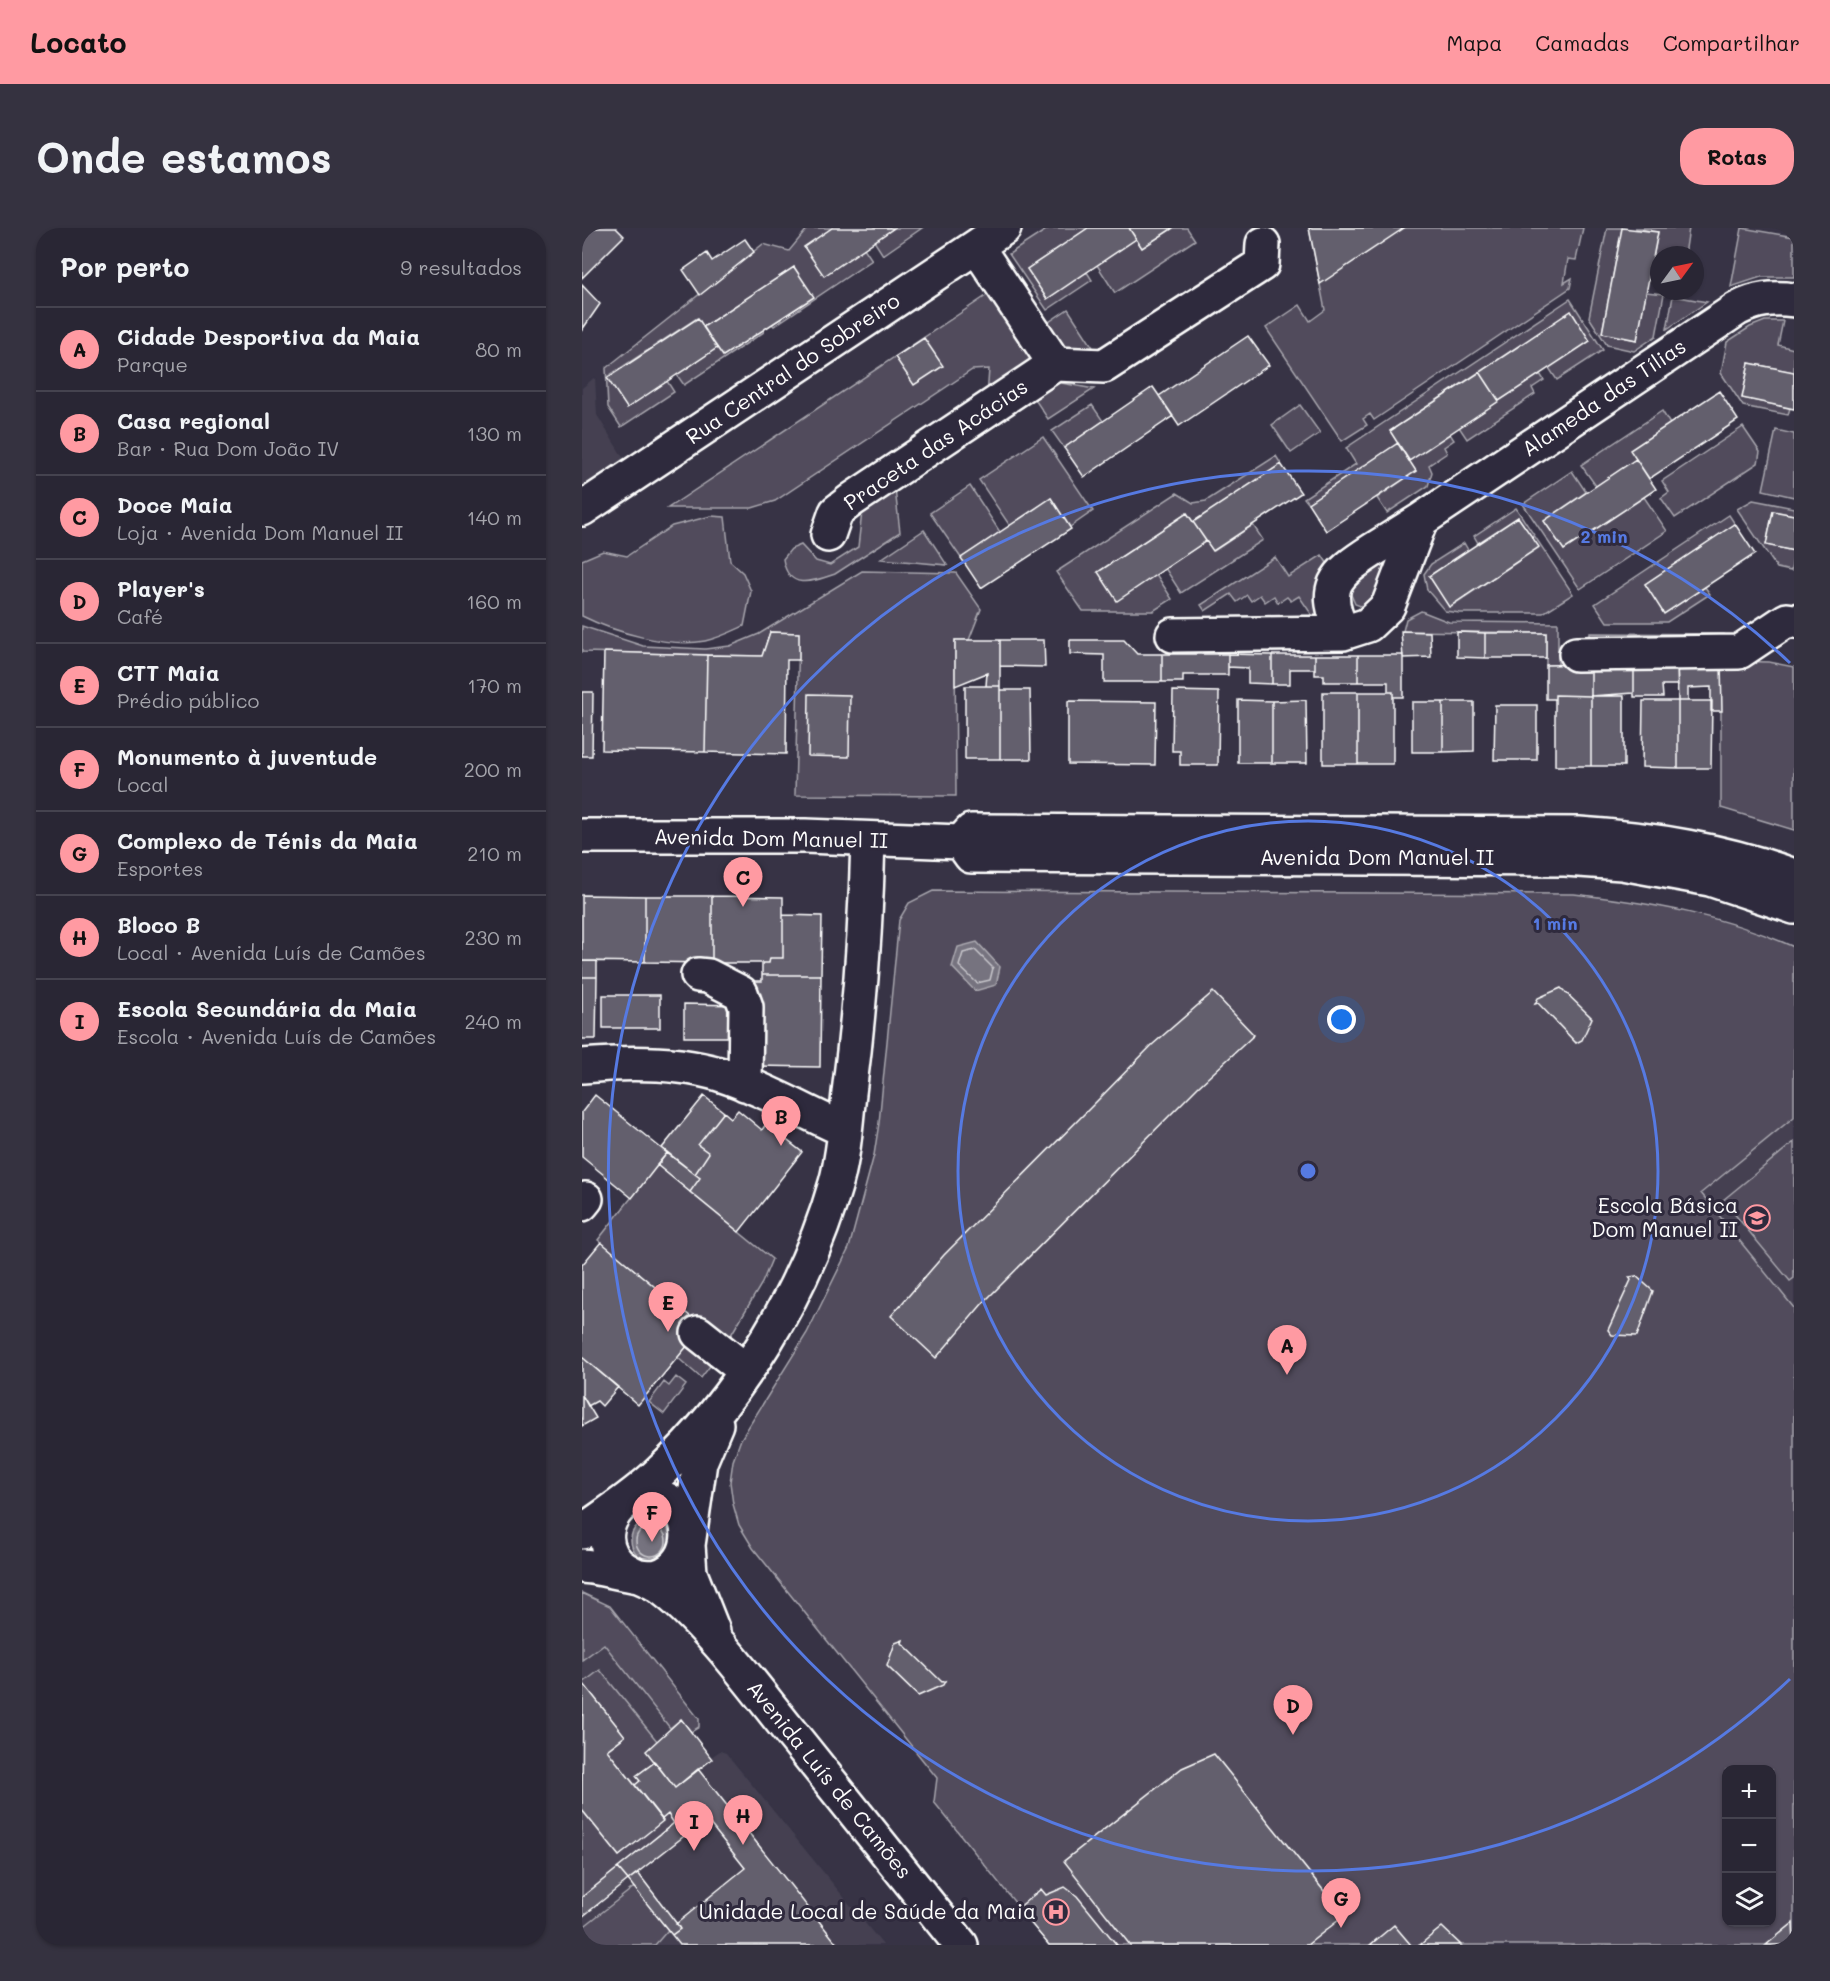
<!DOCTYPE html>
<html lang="pt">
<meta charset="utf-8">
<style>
body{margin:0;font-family:Mali,sans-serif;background:#353240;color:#f1f3f6}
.controls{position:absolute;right:18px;bottom:18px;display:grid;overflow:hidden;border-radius:12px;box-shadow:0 2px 4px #0004}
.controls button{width:54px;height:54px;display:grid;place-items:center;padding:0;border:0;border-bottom:2px solid #45434f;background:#292634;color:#f1f3f6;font:30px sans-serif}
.compass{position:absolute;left:1068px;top:18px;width:54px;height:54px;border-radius:50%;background:#292634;box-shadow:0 2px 4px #0004;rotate:57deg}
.you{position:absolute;left:760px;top:792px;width:21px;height:21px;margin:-15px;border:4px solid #fff;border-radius:50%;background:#1a73e8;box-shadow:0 0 0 9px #1a73e833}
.badge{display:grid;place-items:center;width:39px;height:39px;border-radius:50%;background:#ff9aa2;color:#111;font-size:20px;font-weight:700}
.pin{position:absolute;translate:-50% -50px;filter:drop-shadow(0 2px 3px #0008)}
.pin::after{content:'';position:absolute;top:32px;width:21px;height:18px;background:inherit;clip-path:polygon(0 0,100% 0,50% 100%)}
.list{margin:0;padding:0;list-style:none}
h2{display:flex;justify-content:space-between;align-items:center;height:78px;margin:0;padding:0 24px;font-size:26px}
h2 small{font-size:20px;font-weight:400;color:#a5a5ac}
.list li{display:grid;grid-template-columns:39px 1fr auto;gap:18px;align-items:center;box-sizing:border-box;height:84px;padding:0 24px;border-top:2px solid #45434f}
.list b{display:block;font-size:22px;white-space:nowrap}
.list p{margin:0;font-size:20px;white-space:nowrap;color:#a5a5ac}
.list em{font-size:20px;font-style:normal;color:#a5a5ac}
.icon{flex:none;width:33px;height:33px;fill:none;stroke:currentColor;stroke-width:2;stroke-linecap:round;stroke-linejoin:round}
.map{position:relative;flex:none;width:1212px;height:1717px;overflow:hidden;border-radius:24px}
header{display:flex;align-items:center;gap:36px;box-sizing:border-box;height:84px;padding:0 30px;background:#ff9aa2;color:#111}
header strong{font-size:28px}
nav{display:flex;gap:33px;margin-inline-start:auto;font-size:21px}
.intro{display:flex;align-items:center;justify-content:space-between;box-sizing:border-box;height:144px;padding:0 36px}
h1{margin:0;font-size:42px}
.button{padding:15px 27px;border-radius:24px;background:#ff9aa2;color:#111;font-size:21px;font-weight:700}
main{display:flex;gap:36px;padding:0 36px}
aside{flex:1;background:#292634;border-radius:24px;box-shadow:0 2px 4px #0004}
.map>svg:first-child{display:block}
</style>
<header>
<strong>Locato</strong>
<nav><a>Mapa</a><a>Camadas</a><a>Compartilhar</a></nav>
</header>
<div class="intro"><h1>Onde estamos</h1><a class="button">Rotas</a></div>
<main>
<aside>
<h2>Por perto<small>9 resultados</small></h2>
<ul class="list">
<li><span class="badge">A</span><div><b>Cidade Desportiva da Maia</b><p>Parque</p></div><em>80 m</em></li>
<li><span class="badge">B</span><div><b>Casa regional</b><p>Bar · Rua Dom João IV</p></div><em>130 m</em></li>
<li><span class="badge">C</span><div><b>Doce Maia</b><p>Loja · Avenida Dom Manuel II</p></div><em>140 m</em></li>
<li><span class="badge">D</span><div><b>Player's</b><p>Café</p></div><em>160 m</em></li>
<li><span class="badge">E</span><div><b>CTT Maia</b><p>Prédio público</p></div><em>170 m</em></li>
<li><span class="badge">F</span><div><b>Monumento à juventude</b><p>Local</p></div><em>200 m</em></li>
<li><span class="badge">G</span><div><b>Complexo de Ténis da Maia</b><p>Esportes</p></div><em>210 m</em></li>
<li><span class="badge">H</span><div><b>Bloco B</b><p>Local · Avenida Luís de Camões</p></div><em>230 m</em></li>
<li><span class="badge">I</span><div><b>Escola Secundária da Maia</b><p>Escola · Avenida Luís de Camões</p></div><em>240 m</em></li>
</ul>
</aside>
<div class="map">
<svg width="1212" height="1717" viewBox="0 0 1212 1717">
<rect width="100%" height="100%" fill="#373345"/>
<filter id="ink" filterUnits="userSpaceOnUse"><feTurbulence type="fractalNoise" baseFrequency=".0167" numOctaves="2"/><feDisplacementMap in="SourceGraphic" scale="12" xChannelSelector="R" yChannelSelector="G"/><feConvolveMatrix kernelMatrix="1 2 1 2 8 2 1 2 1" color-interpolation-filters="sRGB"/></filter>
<g filter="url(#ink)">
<path fill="#444051" d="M13,149L15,187L50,244L0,278V160Z
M1212,889V1080L1118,965Z
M0,1365L28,1378L117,1491L118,1497L109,1505L129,1529L138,1523L144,1525L301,1717H0Z"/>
<path fill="#514c5c" stroke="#a8a6ae" stroke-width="1.5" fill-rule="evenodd" d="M226,0H250L223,19L282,20L290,32L192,98L190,96L231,69L212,39L121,99L115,90L25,149L45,179L85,153L92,164L39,199L26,179L24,140L181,16L207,23Z
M312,0H340L301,27L292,13Z
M467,0H506L445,41L465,71L505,44L510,52L465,82L427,26Z
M591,0H605L613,12L533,65L515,37L554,11L560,20Z
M727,0H1001L994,32L986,31L982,55L990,50L988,60L792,192L788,186L781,191L785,197L760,213L684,100L718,77L728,93L743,82Z
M1025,0H1040L1020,105L1055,112L1064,64L1082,66L1074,108L1052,123L1025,117L1007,89Z
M1053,0H1107L1103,27H1077V54L1067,52L1076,4Z
M1160,0L1212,9V49H1179L1149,59Z
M410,64L449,128L447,134L405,169L407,141L390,142L193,273L170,280H86Z
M1091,68L1125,74L1085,101Z
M988,71L1021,122L975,152L967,140L988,84L808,203L816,215L726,275L722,270L774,236L764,220Z
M486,81L516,127L481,122L464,96Z
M1183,93H1201L1196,117L1212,121V144L1167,135L1160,170L1208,180L1206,187L1161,178L1139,145L1145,114L1168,99Z
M181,102L182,104L102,157L95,147L135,120L141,128Z
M958,146L962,152L950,160L953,166L885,211L877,199Z
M474,154L512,161L466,191L452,170Z
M510,177L521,193L482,220L470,203Z
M718,177L738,205L709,225L690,197Z
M1080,183L1088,196L1049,222L1054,231L1014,258L999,237Z
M1161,199L1178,224L1176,235L1093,290L1079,270L1087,264L1080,253Z
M1194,202L1212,206V269L1181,262Z
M868,206L872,212L862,219L865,225L847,237L850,244L846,258L805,285L795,270L834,243L827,233Z
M461,209L511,283L488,299L469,270L428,298L397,252Z
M694,228L699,236L611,294L605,285L516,344L574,346L590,371L571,383H501L474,344L595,265L611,275L624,273Z
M990,243L1004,264L962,293L982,322L1062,269L1085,303L998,361L941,276Z
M388,258L418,304L379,330L348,285Z
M313,261L318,304L253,346C230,354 206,363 201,331L209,321L219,317L234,333L248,337L276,319L280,284Z
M1171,272L1212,280V287L1191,283L1184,317L1212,323L1209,343L1195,340L1155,281Z
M934,280L991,366L961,385H878L863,383L845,362L842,346L849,336L882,315L886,322L847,348L868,379L956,320L936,289L896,315L892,308Z
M1147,287L1153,296L1063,356L1082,385L1123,359L1128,366L1085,394H1025L1013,376Z
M129,288L143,289L148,333L161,345L169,363L162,398C149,404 137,410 123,413C87,420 32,404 0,388V332L21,323L45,328L90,298Z
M671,297L681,312L599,365L583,340L624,313L632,323Z
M342,302L365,337L299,331Z
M818,319L802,366L784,380L773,376L767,362L770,352Z
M740,327L749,341L747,380L732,390L717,368L709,373L705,369L696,375L692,368L683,374L678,367L669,373L665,367L655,374L649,366L623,383L619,377L693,329L706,349Z
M280,343L374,345L399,381L387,412H373L374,568L213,567L217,405L188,404L180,428L0,424V398L61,418L123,421L148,418L177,406Z
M839,383L867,394L976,395V437H964V405L821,403L824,391Z
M1008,405L1142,406V415H1008Z
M1139,433L1187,434L1212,439V602L1139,580Z
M351,663L992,666C1069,675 1141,687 1212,719V889L1119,965L1212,1080V1717H467L352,1574L355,1550L171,1320L157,1297L151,1276L148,1254L151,1233L159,1211L225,1105L267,1020L292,927L297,895L317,692L327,675ZM1144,1542H1190V1694H1144Z
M1212,914V1050L1208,1053L1141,972Z
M75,937L190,1031L180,1055L143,1117L16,1012Z
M111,1111L134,1130L119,1150L95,1129Z
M94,1149L104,1157L82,1186L67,1174L82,1154L87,1158Z
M0,1365L28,1378L117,1491V1499L109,1504L99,1491L88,1500L22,1416L0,1432Z
M18,1442L75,1513L73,1534L54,1548L58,1553L53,1557L25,1522L43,1508L1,1455Z
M0,1582L37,1628L86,1586L92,1595L0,1669Z
M52,1659L86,1702L73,1717H0V1700Z"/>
<path fill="#76737f" stroke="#adabb2" stroke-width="1.5" d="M395,714L418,739L414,757L393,763L370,739L376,719Z
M49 1312a20 20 0 1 1 40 0a20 20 0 1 1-40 0Z"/>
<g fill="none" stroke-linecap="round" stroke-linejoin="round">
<path stroke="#c8c7cc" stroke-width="1.5" d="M393,722L411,740L408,752L395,755L377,738L381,725Z
M54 1313a15 15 0 1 1 30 0a15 15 0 1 1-30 0Z"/>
</g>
<path fill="#635f6d" stroke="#fff" stroke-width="1.5" d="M0,0H34L42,8L0,50Z
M250,0H312L242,48L222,19Z
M506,0H547L554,11L465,71L445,41Z
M547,0H591L560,20Z
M727,0H822L738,56Z
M1040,0L1076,4L1055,112L1020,105Z
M163,11L172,24L118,67L101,42L125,25L130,33Z
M212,39L232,69L141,128L121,99Z
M0,57L18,76L0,102Z
M989,83L1008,113L917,173L898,144Z
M116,90L135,120L45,180L25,150Z
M666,108L687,137L597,198L577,168Z
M342,110L361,138L332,157L313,129Z
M1167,135L1212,144V181L1160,170Z
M898,144L917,173L827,233L808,203Z
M571,159L591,188L502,249L482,220Z
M1137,163L1156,192L1067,251L1048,222Z
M816,215L834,243L744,303L726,275Z
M1054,231L1074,261L982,322L962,293Z
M699,236L719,265L631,323L611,294Z
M469,270L489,301L399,360L379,330Z
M1191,283L1212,287V323L1184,317Z
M605,285L624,313L535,373L516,344Z
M936,289L957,319L867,379L847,348Z
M1153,296L1173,326L1082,386L1063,356Z
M819,403L848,404L849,429L821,430Z
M188,404L217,405V432H205L204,526L123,524L125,427L180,428Z
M875,404L903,405V430L875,429Z
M903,405H964V430H903Z
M373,412H418V458H404L405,445L373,458Z
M418,412H462L463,439L418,438Z
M488,412H542L555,426H580V454H522V427L488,426Z
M22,424L125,427L123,524L20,522Z
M580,426H646V447H601V454H580Z
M646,426L690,427V456L666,455V440L646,439Z
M690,427H733V441H708V456H690Z
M733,427H776V454H742V447H733Z
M776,427H821V469H811V464H806V454H776Z
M1009,436H1052V465L1009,468Z
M1009,436V468L973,467V471H964V437Z
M1052,436L1095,437L1096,457H1080L1081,469H1052Z
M1139,436L1140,483H1129V459L1106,460V473H1096L1095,437Z
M383,458H418V531H383Z
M418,462H448L449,531H418Z
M591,463L637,464L636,537H598V523H590Z
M0,464H11L10,528H0Z
M741,464H776V536H741Z
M776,464H811V536H776Z
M227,466L268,467L267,529L226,528Z
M973,467L1009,468V538H973Z
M1009,468H1042V538H1009Z
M656,472L690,473V535H656Z
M724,472L725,535H690V473Z
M486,473L574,474L573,537L486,536Z
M1061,473H1096V540L1060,539Z
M1096,473H1130L1129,540H1096Z
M830,474H861V524H830Z
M861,474H892V523L861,524Z
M913,477H955V532H912Z
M0,667L63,668V734L0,733Z
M63,668H130V735L63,734Z
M130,668L201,669V730H188L187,735H130Z
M201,687L240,688L239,747H180V735H187L188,730H201Z
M0,733H15V749H0Z
M180,747H239L238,839L172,838L173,753H180Z
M0,749H15L14,811H0Z
M979,760L1010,790L1000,812L994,815L956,775L953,776L956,770Z
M631,764L672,807L616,859L401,1075L354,1130L309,1088L362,1027L515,873L570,817Z
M21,767H78V800H21Z
M102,776L158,777L159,809H102Z
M13,867L85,925L50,970L0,929V884Z
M122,868L142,884L116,917L127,925L113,946L80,920Z
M156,882L180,902L184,896L220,924L157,1004L108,964L118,950L113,946L127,925L116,917L142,884L149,890Z
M85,925L118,950L108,964L75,937Z
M19,1014L121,1099L56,1177L0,1129V1037Z
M1054,1048L1071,1063L1055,1108L1030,1107L1026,1102L1049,1052L1047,1049Z
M0,1129L36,1159L20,1178L15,1173L6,1178L0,1167Z
M0,1167L14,1190L0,1198Z
M321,1412L320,1415L360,1454L363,1453L361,1457L336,1468L305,1438L313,1415Z
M1,1455L43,1508L25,1522L81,1593L37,1628L0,1582Z
M99,1491L130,1531L93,1560L64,1523Z
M632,1526L762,1688L725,1717H548L482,1633L600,1540Z
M73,1534L93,1560L116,1541L256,1717H98L90,1707L98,1701L94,1696L163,1640L124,1591L46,1652L36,1640L92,1595L86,1586L80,1591L53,1557L58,1553L54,1548Z
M36,1640L46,1652L0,1689V1669Z
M56,1645L95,1696L98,1701L90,1707L46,1652Z
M483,1659L495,1668L535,1717H467L436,1680L459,1661L464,1667Z
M1211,1695L1212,1717H1184Z
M812,1697L829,1717H788Z
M860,1699L879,1717H838L845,1711Z"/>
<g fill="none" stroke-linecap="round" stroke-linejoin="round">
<g stroke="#fff" stroke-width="38">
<path id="minor" d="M395,19L473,136L522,138L680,36L681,16
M0,281L422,0
M246,307L254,284L271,271L473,136
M761,405L786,397L806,378L839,292L1155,81C1174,71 1191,69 1212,72
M591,407L761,405C739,359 752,347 791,322C807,312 823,302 839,292
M994,426L1157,424L1205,392L1212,393
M116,747L126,748L159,765L164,779L163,856
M0,838C44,834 94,833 137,846C180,860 221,883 263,902
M0,976L4,971
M116,1105L163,1142
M0,1304C26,1285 53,1268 76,1246C157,1172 224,1061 254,955C262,926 264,894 267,865C278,781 284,696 286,611
M0,1338C21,1339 59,1352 76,1348C115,1336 117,1278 75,1268C42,1260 12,1298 30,1328C40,1345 59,1347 75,1357C95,1370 121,1398 137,1416C165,1448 190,1482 217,1515C271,1583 325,1650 379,1717
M131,1403L108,1345L106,1317L118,1234L134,1196"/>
</g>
<g stroke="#fff" stroke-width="38">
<path id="major" d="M0,608H223L379,614L389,603L997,606C1071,611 1142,622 1212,648
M379,614L389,628L983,631L1040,635L1128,651L1212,679"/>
</g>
<use href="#minor" stroke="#2f2a3d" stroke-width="33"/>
<use href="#major" stroke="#2f2a3d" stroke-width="33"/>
</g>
</g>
<g fill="none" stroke="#567ae2" stroke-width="3">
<circle cx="726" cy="943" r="350"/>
<path d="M1208 1451A700 700 0 1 1 1208 435"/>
</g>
<defs>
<g id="school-ring" transform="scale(1.35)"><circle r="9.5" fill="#2f2a3d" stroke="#ff9aa2" stroke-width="1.5"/><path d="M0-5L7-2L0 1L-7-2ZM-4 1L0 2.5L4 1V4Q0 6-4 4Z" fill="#ff9aa2"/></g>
<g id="hospital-ring" transform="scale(1.35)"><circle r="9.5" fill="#2f2a3d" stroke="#ff9aa2" stroke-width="1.5"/><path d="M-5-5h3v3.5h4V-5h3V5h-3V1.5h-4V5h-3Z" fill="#ff9aa2"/></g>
</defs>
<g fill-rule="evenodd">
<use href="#school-ring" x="1175" y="990"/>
<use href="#hospital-ring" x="474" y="1684"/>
</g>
<g text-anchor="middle" stroke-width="6" stroke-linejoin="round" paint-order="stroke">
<g font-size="21" fill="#fff" stroke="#2f2a3d">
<text transform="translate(211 141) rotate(-34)" y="7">Rua Central do Sobreiro</text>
<text transform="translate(1022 170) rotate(-34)" y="7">Alameda das Tílias</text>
<text transform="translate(354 217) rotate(-34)" y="7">Praceta das Acácias</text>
<text transform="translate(189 611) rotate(1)" y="7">Avenida Dom Manuel II</text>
<text x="795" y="637">Avenida Dom Manuel II</text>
<text transform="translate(247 1552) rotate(51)" y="7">Avenida Luís de Camões</text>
</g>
<g font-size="21" fill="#fff" stroke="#2f2a3d" text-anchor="end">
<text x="1156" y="985">Escola Básica<tspan x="1156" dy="24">Dom Manuel II</tspan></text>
<text x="454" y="1691">Unidade Local de Saúde da Maia</text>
</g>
</g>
<circle cx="726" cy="943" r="9" fill="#567ae2" stroke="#2f2a3d" stroke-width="3"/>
<g font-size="18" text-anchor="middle" font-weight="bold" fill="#567ae2" stroke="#2f2a3d" stroke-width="6" stroke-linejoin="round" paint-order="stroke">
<text x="1022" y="315">2 min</text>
<text x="973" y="702">1 min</text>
</g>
</svg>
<div class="controls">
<button>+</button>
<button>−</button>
<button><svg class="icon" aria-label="layers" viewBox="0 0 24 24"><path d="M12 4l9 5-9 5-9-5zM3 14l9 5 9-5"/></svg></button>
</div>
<svg class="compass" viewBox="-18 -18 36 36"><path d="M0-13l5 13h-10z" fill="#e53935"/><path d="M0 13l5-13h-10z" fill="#a5a5ac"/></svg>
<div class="you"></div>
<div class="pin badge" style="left:705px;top:1147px">A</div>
<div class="pin badge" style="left:199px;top:918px">B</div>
<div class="pin badge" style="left:161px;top:679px">C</div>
<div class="pin badge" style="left:711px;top:1507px">D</div>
<div class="pin badge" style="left:86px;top:1104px">E</div>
<div class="pin badge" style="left:70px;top:1314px">F</div>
<div class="pin badge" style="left:759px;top:1700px">G</div>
<div class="pin badge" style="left:161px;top:1617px">H</div>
<div class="pin badge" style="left:112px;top:1623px">I</div>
</div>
</main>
